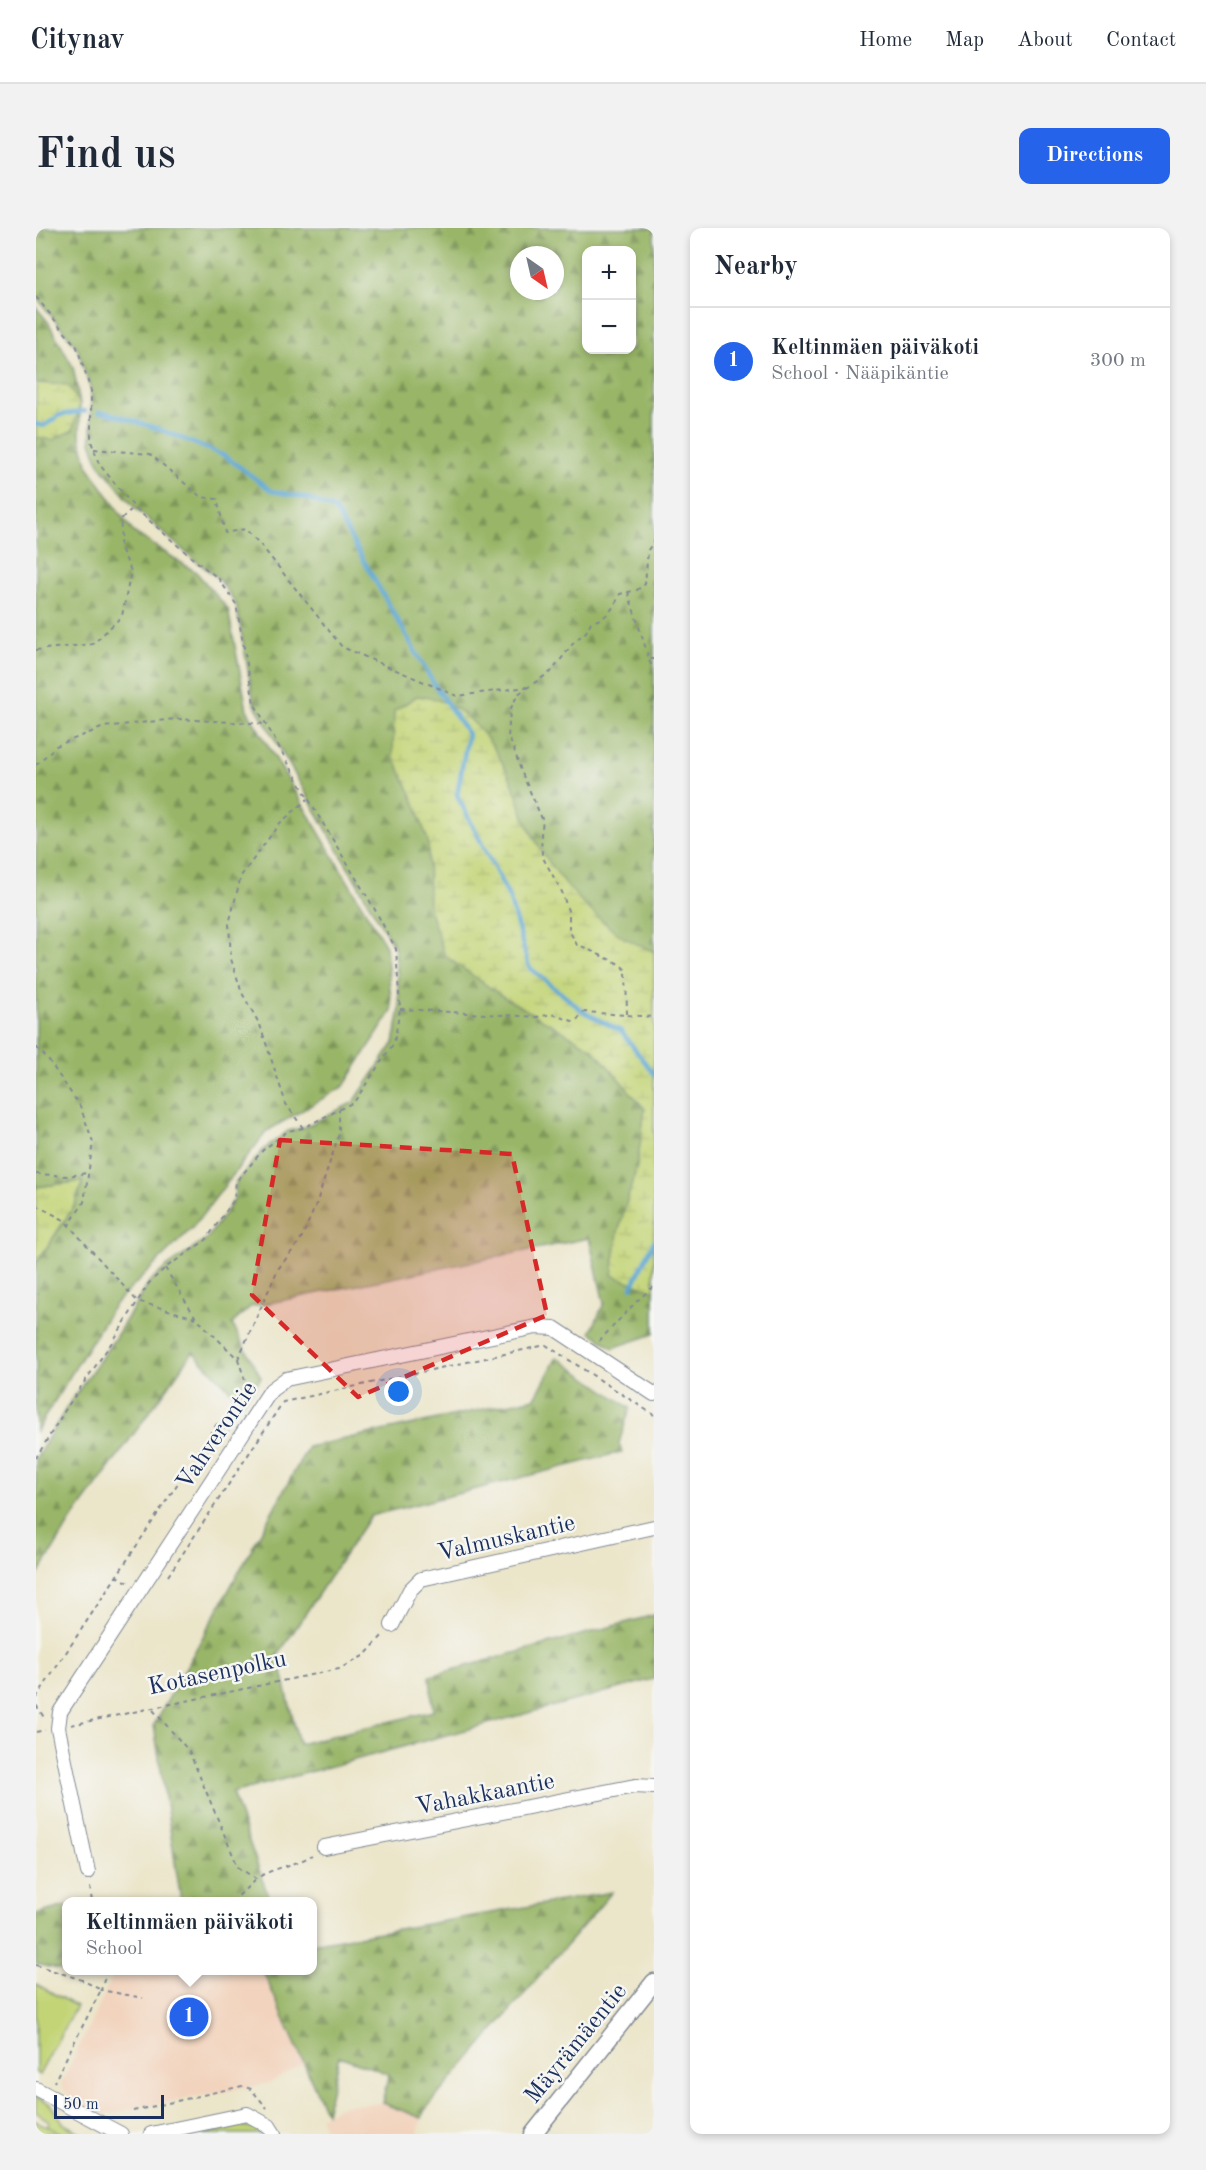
<!DOCTYPE html>
<meta charset="utf-8">
<style>
body{margin:0;font-family:"Old Standard TT",serif;background:#f2f2f3;color:#1f2937}
.controls{position:absolute;right:18px;top:18px;display:grid;overflow:hidden;border-radius:12px;box-shadow:0 3px 9px #0003}
.controls button{width:54px;height:54px;display:grid;place-items:center;padding:0;border:0;border-bottom:2px solid #e0e1e3;background:#fff;color:#1f2937;font:30px sans-serif}
.compass{position:absolute;left:474px;top:18px;width:54px;height:54px;border-radius:50%;background:#fff;box-shadow:0 3px 9px #0003;rotate:146deg}
.scale{position:absolute;left:18px;bottom:15px;width:110px;box-sizing:border-box;padding-left:6px;border:3px solid #1b2f5e;border-top:0;font-size:16px;line-height:21px;white-space:nowrap;color:#1b2f5e;-webkit-text-stroke:4px #f6f6f2;paint-order:stroke}
.you{position:absolute;left:363px;top:1164px;width:21px;height:21px;margin:-15px;border:4px solid #fff;border-radius:50%;background:#1a73e8;box-shadow:0 0 0 9px #1a73e833}
.badge{display:grid;place-items:center;width:39px;height:39px;border-radius:50%;background:#2563eb;color:#fff;font-size:20px;font-weight:700}
.pin{position:absolute;translate:-50% -50%;border:3px solid #fff;box-shadow:0 2px 6px #0006}
.popup{position:absolute;left:26px;top:1669px;width:255px;height:78px;box-sizing:border-box;display:grid;place-content:center;border-radius:12px;background:#fff;filter:drop-shadow(0 2px 4px #0005);font-size:20px;white-space:nowrap;color:#747a83}
.popup b{font-size:22px;color:#1f2937}
.popup::after{content:'';position:absolute;left:50%;top:100%;margin-left:-12px;border:12px solid transparent;border-top-color:#fff}
.list{margin:0;padding:0;list-style:none}
h2{display:flex;justify-content:space-between;align-items:center;height:78px;margin:0;padding:0 24px;font-size:26px}
h2 small{font-size:20px;font-weight:400;color:#747a83}
.list li{display:grid;grid-template-columns:39px 1fr auto;gap:18px;align-items:center;box-sizing:border-box;height:108px;padding:0 24px;border-top:2px solid #e0e1e3}
.list b{display:block;font-size:22px;white-space:nowrap}
.list p{margin:0;font-size:20px;white-space:nowrap;color:#747a83}
.list em{font-size:20px;font-style:normal;color:#747a83}
.map{position:relative;flex:none;width:618px;height:1906px;overflow:hidden;border-radius:12px}
header{display:flex;align-items:center;gap:36px;box-sizing:border-box;height:84px;padding:0 30px;background:#fff;border-bottom:2px solid #e0e1e3}
header strong{font-size:28px}
nav{display:flex;gap:33px;margin-inline-start:auto;font-size:21px}
.intro{display:flex;align-items:center;justify-content:space-between;box-sizing:border-box;height:144px;padding:0 36px}
h1{margin:0;font-size:42px}
.button{padding:15px 27px;border-radius:12px;background:#2563eb;color:#fff;font-size:21px;font-weight:700}
main{display:flex;gap:36px;padding:0 36px}
aside{flex:1;background:#fff;border-radius:12px;box-shadow:0 3px 9px #0003}
.map>svg:first-child{display:block}
</style>
<header>
<strong>Citynav</strong>
<nav><a>Home</a><a>Map</a><a>About</a><a>Contact</a></nav>
</header>
<div class="intro"><h1>Find us</h1><a class="button">Directions</a></div>
<main>
<div class="map">
<svg width="618" height="1906" viewBox="0 0 618 1906">
<defs>
<pattern id="grass-tufts" width="24" height="20" patternUnits="userSpaceOnUse" patternTransform="scale(1.5)"><rect width="24" height="20" fill="#c2d476"/><path d="M3 7l-1-3M5 7V3M7 7l1-3M15 17l-1-3M17 17v-4M19 17l1-3" fill="none" stroke="#a6b668"/></pattern>
<pattern id="forest-firs" width="22" height="20" patternUnits="userSpaceOnUse" patternTransform="scale(1.5)"><rect width="22" height="20" fill="#99b667"/><path d="M5 1l3.5 6h-7zM16 11l3.5 6h-7z" fill="#7c9458"/></pattern>
<pattern id="wetland-marsh" width="20" height="14" patternUnits="userSpaceOnUse" patternTransform="scale(1.5)"><rect width="20" height="14" fill="#c2d476"/><path d="M1 5h8M5 5V1M11 12h8M15 12V8" fill="none" stroke="#a6b668"/></pattern>
</defs>
<rect width="100%" height="100%" fill="#f6f6f2"/>
<filter id="ink" filterUnits="userSpaceOnUse"><feTurbulence type="fractalNoise" baseFrequency=".0167" numOctaves="2"/><feDisplacementMap in="SourceGraphic" scale="12" xChannelSelector="R" yChannelSelector="G"/><feConvolveMatrix kernelMatrix="1 2 1 2 8 2 1 2 1" color-interpolation-filters="sRGB"/></filter>
<filter id="wash" filterUnits="userSpaceOnUse"><feTurbulence type="fractalNoise" baseFrequency=".008" numOctaves="4" result="noise"/><feDisplacementMap in="SourceGraphic" scale="24" xChannelSelector="R" yChannelSelector="G"/><feGaussianBlur stdDeviation="1.35" result="paint"/><feColorMatrix in="noise" values="0 0 0 0 0 0 0 0 0 0 0 0 0 0 0 0 0 1.4 0 .05"/><feComposite in="paint" operator="in"/></filter>
<g filter="url(#wash)">
<rect width="100%" height="100%" fill="#ebe5c9"/>
<path fill="#f2d4be" d="M84,1743H227L268,1835L234,1855L66,1887L34,1872L25,1856L79,1744Z
M346,1875L386,1890L382,1906H291L284,1889L308,1877Z"/>
<path fill="url(#grass-tufts)" stroke="#6e826a" stroke-width="1.5" d="M47,952L39,977L0,1036V959Z
M0,1869L14,1876L28,1896L46,1906H26L12,1899L13,1893L0,1884Z"/>
<path fill="url(#forest-firs)" stroke="#5a7262" stroke-width="1.5" fill-rule="evenodd" d="M0,0H618V1106L577,1120L555,1104L568,1075L553,1010L214,1079L196,1096L225,1149L207,1175L157,1124L34,1294L0,1350V1230L31,1179L79,1110L113,1055L129,1040L170,1012L198,972L200,954L227,922L252,903L267,900L318,874L358,815L364,781L359,721L218,475L200,376L183,351L155,329L98,279L63,236L55,213V163L41,119L0,69ZM550,22H596V122H550ZM483,27H519V63H483Z
M0,79L12,94L37,139L44,176V210L53,240L97,304L160,344L192,381L211,482L350,718L356,783L308,858L231,903L157,999L78,1077L0,1203V1036L39,977L47,953L0,959Z
M521,1129L594,1180L583,1215L586,1224L334,1288L242,1427L263,1516L397,1483L394,1448L618,1387V1451L196,1565L234,1673H145L118,1497L272,1219L499,1170Z
M576,1664L388,1883L386,1890L346,1875L353,1846L303,1828L290,1885L227,1743L276,1742V1716Z
M30,1678V1742L84,1743L57,1749L0,1736V1686Z"/>
<path fill="url(#wetland-marsh)" stroke="#6e826a" stroke-width="1.5" d="M0,155L32,157L44,176L37,202L16,212L0,209Z
M381,468C429,471 457,513 475,552C483,570 487,591 497,608C518,646 547,679 581,705C592,713 606,718 618,724V1063L576,1047L582,1004L601,938L609,881L556,820L466,768L409,728L393,680L392,613L379,575L357,527L358,483Z"/>
<path fill="#c2d476" stroke="#6e826a" stroke-width="1.5" d="M0,1756L40,1778L3,1847L0,1845Z
M0,1893L26,1906H0Z
M203,1898L219,1900L226,1906H167Z"/>
<g fill="none" stroke-linecap="round" stroke-linejoin="round">
<path stroke="#58a4d1" stroke-width="4.5" d="M63,184L73,185L123,201L189,228L236,263L271,270L299,282L399,458L432,506L421,567L473,669L493,739L548,784L585,803L618,846
M0,196L8,198L24,187L49,183
M596,1059L618,1013"/>
</g>
</g>
<g filter="url(#ink)">
<g fill="none" stroke-linecap="round" stroke-linejoin="round">
<g stroke="#838a94" stroke-width="16">
<path id="minor" d="M356,1397L374,1362L385,1351L618,1299
M288,1619L599,1558L618,1559
M52,1644L22,1500L24,1484L235,1162L250,1151L500,1099L518,1100L618,1166
M0,1861L85,1906
M115,1906L211,1886L233,1898L238,1906"/>
</g>
<g stroke="#838a94" stroke-width="19">
<path id="tertiary" d="M497,1906L618,1754"/>
</g>
<path stroke="#838a94" stroke-width="2" stroke-dasharray="4.5 4.5" stroke-linecap="butt" d="M0,69L41,119L55,163V213L63,236L98,279L155,329L183,351L200,376L218,475L280,584L338,680L360,721L364,781L358,815L318,874L267,900L252,903L227,922L200,954L198,972L170,1012L129,1040L113,1055L79,1110L31,1179L0,1230
M58,221L114,226L165,269L181,271L189,305L209,301L224,316L306,419L421,468L491,459
M592,364L613,431H618
M0,422L57,416L86,388L95,343L84,318L85,291L98,279
M613,433L618,441
M0,537L20,518L68,499L140,491L230,496
M364,781L501,789L516,786L539,794L548,784L618,789
M591,786L590,742C580,732 575,733 564,727C556,724 550,719 541,717L533,702V686L526,664L506,628L505,606L507,593L485,543L477,518L472,510L474,482L482,466L516,443L539,413L550,404L555,394C572,390 577,381 584,366L601,362L609,356L612,322L618,313
M0,819L11,830L44,878L57,914L48,974L33,997
M267,900L250,876L224,797L206,765L195,731L193,696L205,648L244,595L272,571
M0,946L32,948L51,945
M0,977L28,992L101,1073L160,1090
M129,1040L160,1090L202,1131L214,1167
M563,1113L601,1073L618,1058
M202,1131L242,1041L264,1013L280,977L303,906V881
M80,1348L94,1355
M132,1348L247,1174L510,1117L618,1187
M0,1470L181,1196L193,1203
M0,1477L9,1491
M117,1482L153,1523L202,1639L220,1651C237,1639 259,1638 276,1627
M35,1497L303,1441L329,1427L347,1407
M0,1504L9,1502
M54,1659L56,1674
M196,1674L220,1651
M0,1737L46,1752L65,1762L18,1854
M71,1742L65,1762L107,1770
M97,1883L206,1858L215,1861L231,1880"/>
<use href="#minor" stroke="#fff" stroke-width="14"/>
<use href="#tertiary" stroke="#fff" stroke-width="16"/>
</g>
</g>
<path fill="#d62828" fill-opacity="0.2" stroke="#d62828" stroke-width="4.5" stroke-dasharray="12 8" stroke-linejoin="round" d="M244,912L476,926L511,1087L322,1169L216,1067Z"/>
<g text-anchor="middle" stroke-width="5" stroke-linejoin="round" paint-order="stroke">
<g font-size="24" fill="#1b2f5e" stroke="#f6f6f2">
<text transform="translate(180 1207) rotate(-56)" y="8">Vahverontie</text>
<text transform="translate(470 1309) rotate(-13)" y="8">Valmuskantie</text>
<text transform="translate(181 1444) rotate(-12)" y="8">Kotasenpolku</text>
<text transform="translate(449 1565) rotate(-11)" y="8">Vahakkaantie</text>
<text transform="translate(539 1815) rotate(-51)" y="8">Mäyrämäentie</text>
</g>
</g>
</svg>
<div class="controls">
<button>+</button>
<button>−</button>
</div>
<svg class="compass" viewBox="-18 -18 36 36"><path d="M0-13l5 13h-10z" fill="#e53935"/><path d="M0 13l5-13h-10z" fill="#747a83"/></svg>
<div class="scale">50 m</div>
<div class="you"></div>
<div class="pin badge" style="left:153px;top:1789px">1</div>
<div class="popup"><b>Keltinmäen päiväkoti</b>School</div>
</div>
<aside>
<h2>Nearby<small></small></h2>
<ul class="list">
<li><span class="badge">1</span><div><b>Keltinmäen päiväkoti</b><p>School · Nääpikäntie</p></div><em>300 m</em></li>
</ul>
</aside>
</main>
